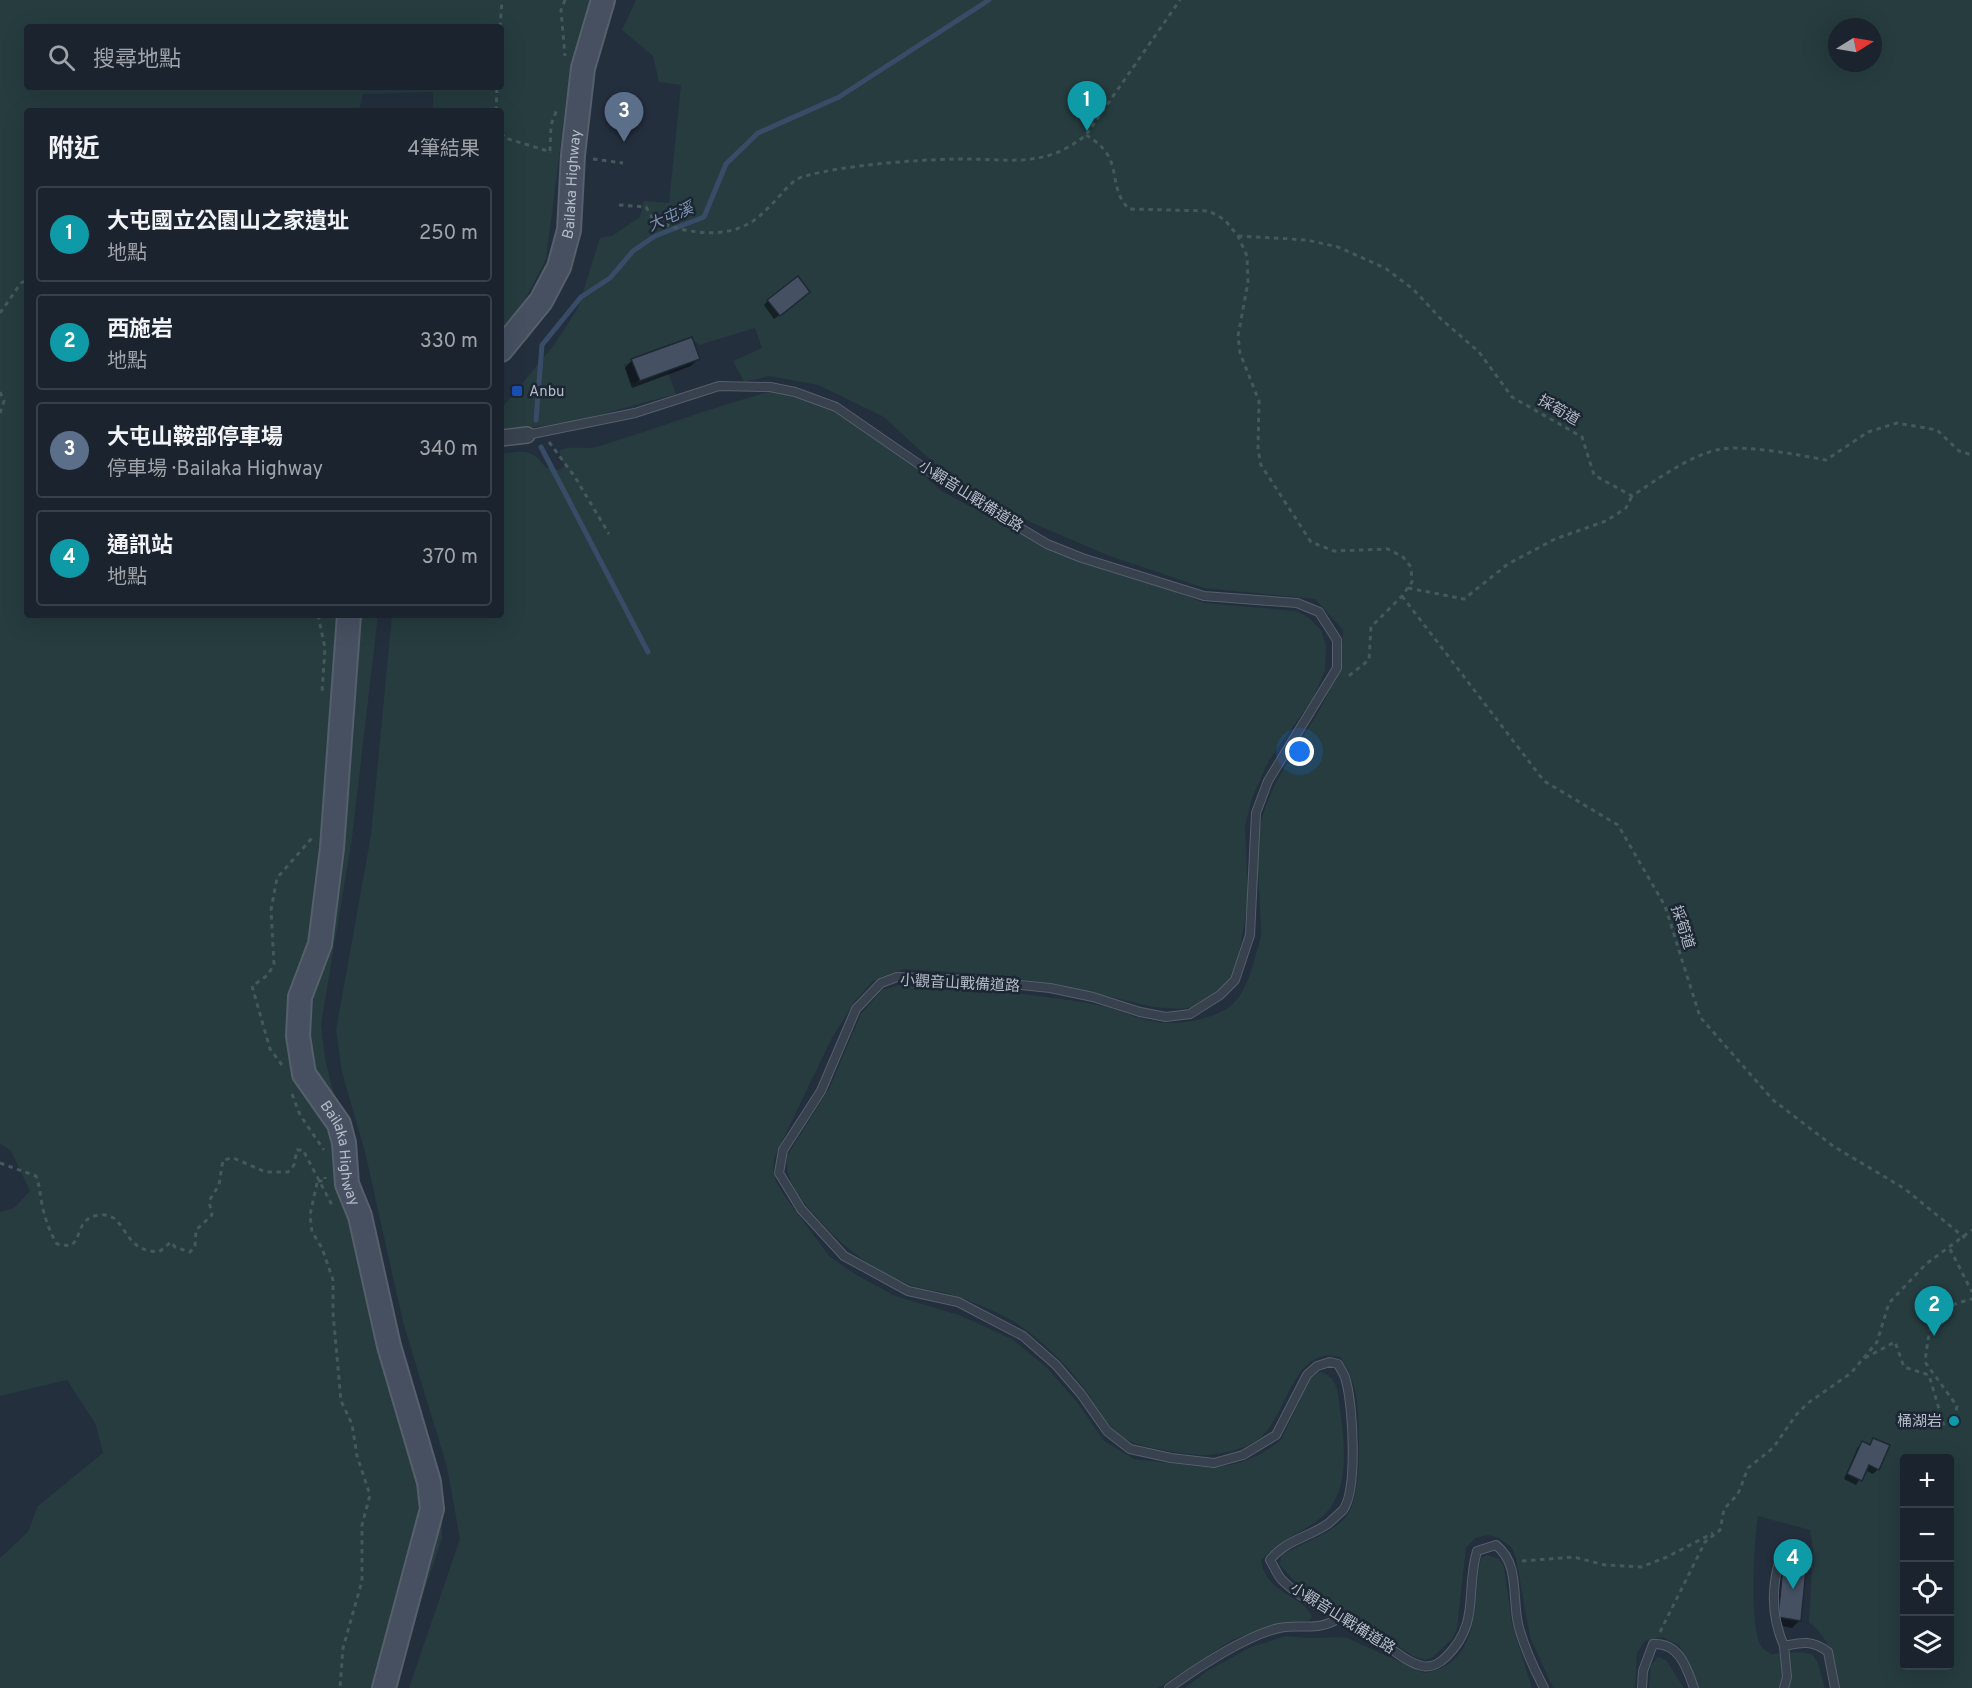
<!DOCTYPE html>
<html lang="zh-TW">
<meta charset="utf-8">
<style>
body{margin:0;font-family:Overpass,"Noto Sans TC",sans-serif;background:#242b36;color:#f1f3f6}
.controls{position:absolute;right:18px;bottom:18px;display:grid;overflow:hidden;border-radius:6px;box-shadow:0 6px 24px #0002}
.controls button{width:54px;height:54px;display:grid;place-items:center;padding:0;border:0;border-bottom:2px solid #39404a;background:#1b232e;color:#f1f3f6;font:30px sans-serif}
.compass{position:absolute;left:1828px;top:18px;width:54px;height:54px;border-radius:50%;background:#1b232e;box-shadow:0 6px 24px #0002;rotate:79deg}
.you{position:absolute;left:1300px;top:752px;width:21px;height:21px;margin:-15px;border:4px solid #fff;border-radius:50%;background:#1a73e8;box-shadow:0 0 0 9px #1a73e833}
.badge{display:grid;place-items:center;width:39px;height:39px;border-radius:50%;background:#8ab4f8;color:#fff;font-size:20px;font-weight:700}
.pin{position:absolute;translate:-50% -50px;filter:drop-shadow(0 2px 3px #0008)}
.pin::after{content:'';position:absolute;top:32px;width:21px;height:18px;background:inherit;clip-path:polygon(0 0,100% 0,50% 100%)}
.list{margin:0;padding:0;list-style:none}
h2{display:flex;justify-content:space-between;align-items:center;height:78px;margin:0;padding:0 24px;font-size:26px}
h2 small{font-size:20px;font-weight:400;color:#a0a4aa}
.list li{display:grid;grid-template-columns:39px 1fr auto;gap:18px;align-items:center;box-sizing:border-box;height:96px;margin:0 12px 12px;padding:0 12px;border:2px solid #39404a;border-radius:6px}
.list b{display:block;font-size:22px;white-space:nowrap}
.list p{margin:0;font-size:20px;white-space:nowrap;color:#a0a4aa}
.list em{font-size:20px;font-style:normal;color:#a0a4aa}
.icon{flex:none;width:33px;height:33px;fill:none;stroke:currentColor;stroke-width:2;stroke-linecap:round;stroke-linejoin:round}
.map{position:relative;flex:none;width:1972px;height:1688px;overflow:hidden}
.search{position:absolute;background:#1b232e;box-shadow:0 6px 24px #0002;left:24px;top:24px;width:480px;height:66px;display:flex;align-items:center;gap:15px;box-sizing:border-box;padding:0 21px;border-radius:6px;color:#a0a4aa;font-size:22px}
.panel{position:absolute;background:#1b232e;box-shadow:0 6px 24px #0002;left:24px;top:108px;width:480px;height:510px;border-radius:6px}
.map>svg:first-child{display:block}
</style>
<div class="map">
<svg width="1972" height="1688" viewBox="0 0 1972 1688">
<rect width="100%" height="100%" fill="#242f3e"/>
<path fill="#263c3f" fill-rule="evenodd" d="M0,0H603L587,25L568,88L546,259L518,313L501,334V111H433V92L363,94L359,111H27V615H378L352,838L321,1024L325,1059L343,1132L442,1516V1538L392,1688H0V1558L28,1532L38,1506L103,1453L96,1425L67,1380L0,1396V1212L14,1208L30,1191L11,1151L0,1143ZM27,27H501V87H27Z
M636,0H1972V1688H1838C1836,1661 1830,1639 1809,1622L1813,1550L1810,1530L1758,1516C1754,1539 1749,1627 1761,1646C1763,1649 1768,1652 1771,1654L1799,1652L1812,1654L1817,1661L1825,1688H1699L1679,1645L1663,1637L1645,1641L1637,1653L1635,1688H1553L1530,1637L1516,1558L1512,1548L1499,1538L1488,1535L1475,1538L1466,1548L1457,1628L1452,1639L1433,1657L1425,1660L1413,1656L1357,1617L1299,1586L1280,1565L1281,1556C1301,1543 1329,1535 1345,1518C1363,1500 1360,1420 1356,1395C1353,1381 1348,1368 1340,1357C1295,1345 1288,1410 1264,1434C1249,1449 1222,1455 1201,1455C1183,1454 1141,1448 1126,1439C1106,1428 1096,1404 1083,1387C1066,1364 1045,1344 1022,1327C1006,1315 972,1301 952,1295C938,1290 922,1290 908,1284C866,1266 841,1246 812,1212C798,1197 784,1176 787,1156L829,1089L861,1014L882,990L903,984C967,988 1030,993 1093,1004C1118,1008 1140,1022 1167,1023C1185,1024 1212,1018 1228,1008C1248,994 1253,962 1260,940C1263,931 1260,918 1260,908C1259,880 1254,845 1262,818C1282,748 1343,705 1343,630L1315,599L1204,588L1107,555L1030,522L952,480L884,417L818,385L769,376L744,382L733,361L762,348L755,328L699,345L695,341L624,365L631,383L668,372L676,394L573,422L501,431V409L554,345L578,308L600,238L612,236L640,217L644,201L669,203L681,85L659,82L653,56L622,30ZM1837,27H1873V63H1837ZM1904,1458H1950V1666H1904Z
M769,392L803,395L879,432L941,491L1058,553L1162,587L1204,603L1297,611L1309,618L1321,630L1326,646L1325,671L1313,698L1268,762L1252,798L1245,826L1248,901L1239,954L1230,982L1203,1006L1179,1009L1153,1007L1060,985L979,974L904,969L892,973L873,981L854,1002L831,1040L774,1158L773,1170L776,1182L786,1198L829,1256L855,1274L895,1296L959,1315L1012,1339L1047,1368L1077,1402L1104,1441L1134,1459L1213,1468L1239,1463L1261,1454L1281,1440L1310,1379L1320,1372C1338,1377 1338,1392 1340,1408C1345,1447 1352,1499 1314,1523C1295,1535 1277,1544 1261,1560C1265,1594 1304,1595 1312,1617L1309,1621L1268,1626L1232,1640L1158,1688H409L460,1539L447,1467L403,1322L365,1152L342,1072L336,1030L371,835L392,615H501V556L504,549L501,538L503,467L501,454C525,451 531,448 546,468L560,470L564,466L559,451C570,445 584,450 596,447C654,430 710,408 769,392Z
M1487,1555L1499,1559L1504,1567L1512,1624L1532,1688H1185L1207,1671L1251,1647L1286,1636L1308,1638L1345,1637L1424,1673C1484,1663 1471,1602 1481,1558Z
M1658,1657L1666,1660L1684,1688H1649L1651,1665Z"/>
<path fill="#0007" d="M804,296L774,319L764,305L768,301Z
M698,359L691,366L632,388L625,368L632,360Z
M1874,1440L1878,1469L1873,1474L1865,1470L1856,1485L1844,1479L1858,1447L1862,1443L1868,1445Z
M1784,1557L1800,1620L1792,1628L1772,1624L1777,1565Z"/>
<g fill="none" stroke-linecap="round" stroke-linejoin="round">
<path stroke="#394c67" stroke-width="5" d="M536,420L542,345L581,297L610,278L633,251L655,236L704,217L726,164L758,133L839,97L989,0
M541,447L648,652"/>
</g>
<path fill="#455162" stroke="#1f2835" stroke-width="1.5" d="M798,276L810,292L780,316L767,300Z
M692,337L700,359L640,381L631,359Z
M1873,1438L1890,1445L1879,1470L1869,1465L1862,1481L1847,1474L1862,1441L1870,1445Z
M1784,1556L1807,1560L1801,1621L1778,1617Z"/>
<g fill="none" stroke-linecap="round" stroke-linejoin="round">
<g stroke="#565f6c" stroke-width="10">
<path id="service" d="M527,435L635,413L719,386L770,387L795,392L836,407L949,485L1047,544L1082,558L1204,596L1297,603L1319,612L1337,640V668L1268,781L1256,813L1250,935L1235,980L1220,995L1190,1014L1166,1017L1140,1012L1093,997L1050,988L970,980L897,977L881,983L856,1009L821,1091L783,1150L779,1173L801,1209L844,1256L908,1291L958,1302L1023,1336L1056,1365L1081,1394L1107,1431L1130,1449L1171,1458L1214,1463L1243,1455L1276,1435L1307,1375L1317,1366L1330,1362L1338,1364C1341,1370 1345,1375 1346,1381C1353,1405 1358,1490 1343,1510C1339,1514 1333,1519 1329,1523C1310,1537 1285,1540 1270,1560C1274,1566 1277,1575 1282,1580C1307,1605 1345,1618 1375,1637C1389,1646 1405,1662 1422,1666C1431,1668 1440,1663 1446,1657C1481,1623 1465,1591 1477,1551L1496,1545C1521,1565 1511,1599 1519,1628C1525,1649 1534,1669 1544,1688
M1782,1553C1771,1584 1771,1616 1784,1646
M1169,1688C1195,1669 1247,1635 1279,1628C1304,1623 1316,1633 1341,1617
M1642,1688L1643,1671L1653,1644C1679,1642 1687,1668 1694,1688
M1784,1688L1787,1677L1784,1646C1802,1642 1813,1640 1828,1652L1835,1688"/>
</g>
<g stroke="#565f6c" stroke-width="18">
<path id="minor" d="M501,438L527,435"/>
</g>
<g stroke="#565f6c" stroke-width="26">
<g id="secondary">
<path id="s1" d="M501,350L541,301L559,267L569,230L573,155L583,68L603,0"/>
<path id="s2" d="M349,615L332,848L320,944L300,997L298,1036L304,1074L339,1124L344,1143L347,1184L360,1216L389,1346L429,1482L432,1509L384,1688"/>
</g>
</g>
<path stroke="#44595c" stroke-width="3" stroke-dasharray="4.5 4.5" stroke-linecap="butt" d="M565,0L561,10L565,56
M500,27L502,0
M496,111L497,87
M501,133L505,138L551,152
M1086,135C1127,159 1105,185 1129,209L1209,211L1225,220L1238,236L1247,256L1248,282L1238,336L1240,353L1259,401L1258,450L1261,465L1311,542L1334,551L1388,549L1403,557L1411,567L1412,582L1402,596L1371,627L1369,660L1346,678
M550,151L551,125L557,109
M593,159L623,163
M619,205L646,207L653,219C678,232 719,239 746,225C757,220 765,211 774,202C783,193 792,179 805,176C846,165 913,160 955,159C1007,158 1043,170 1086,135L1180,0
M1238,236L1307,240L1338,247L1385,268L1413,289L1441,319L1479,352L1512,397L1582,437L1594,475L1632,496C1656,480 1692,454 1721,449C1748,445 1799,455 1826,460L1868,432L1897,423L1937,430L1959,451L1972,455
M0,313L21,283L27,280
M0,392L4,401L0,413
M549,442L575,477L609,534
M1408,588L1464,599L1508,564L1555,539L1606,521L1626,508L1632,496
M1402,596L1544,781L1618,825L1665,906L1700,1017L1773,1100L1833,1146L1905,1189L1965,1238
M318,615L325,648L322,692
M282,1065L270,1049L252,986L268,975L274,964L271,910L277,878L312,838
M292,1094L300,1115L324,1150
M0,1163L36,1176C41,1189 40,1200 44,1213C47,1224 51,1234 57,1244L70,1246C80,1240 78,1226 88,1219C94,1214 108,1213 115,1219C131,1235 129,1250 159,1252L171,1242L175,1247L190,1252L195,1246L196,1230L212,1215L209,1201L219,1185L223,1160L233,1158L266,1172H288L294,1165L297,1150H303L332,1205
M318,1181H325V1177
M317,1183L310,1215L312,1232L322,1248L333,1280V1313L341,1401L352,1424L357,1456L370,1495L362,1525V1581L343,1648L340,1688
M1950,1249L1972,1292
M1865,1358L1895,1342L1904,1367L1929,1375L1944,1426L1954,1421L1957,1406L1925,1362C1930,1324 1930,1309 1972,1299
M1522,1561L1574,1557L1605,1565L1641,1567L1667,1557L1713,1533
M1660,1632L1705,1542L1720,1530L1724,1509L1738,1494L1748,1468L1773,1448L1796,1415L1808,1403L1851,1373L1877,1342L1889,1303L1926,1264L1972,1230"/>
<use href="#service" stroke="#38414e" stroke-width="8"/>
<use href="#minor" stroke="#38414e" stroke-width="15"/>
<use href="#secondary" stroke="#465061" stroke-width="22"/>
</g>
<rect fill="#1a4fb4" stroke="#1d2633" stroke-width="2" x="511" y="385" width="12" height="12" rx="3"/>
<circle fill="#0f9aa8" stroke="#1d2633" stroke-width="2" cx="1954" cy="1421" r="6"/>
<g text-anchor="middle" stroke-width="5" stroke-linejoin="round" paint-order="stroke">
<g font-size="15" fill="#b4bcc9" stroke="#1d2633">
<text dy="5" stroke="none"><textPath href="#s1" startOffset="186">Bailaka Highway</textPath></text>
<text transform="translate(1559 410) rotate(30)" y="5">採筍道</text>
<text transform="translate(971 496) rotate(32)" y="5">小觀音山戰備道路</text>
<text transform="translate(1683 927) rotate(72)" y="5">採筍道</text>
<text transform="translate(960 983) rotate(3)" y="5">小觀音山戰備道路</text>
<text dy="5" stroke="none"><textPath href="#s2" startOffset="554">Bailaka Highway</textPath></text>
<text transform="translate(1343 1618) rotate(32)" y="5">小觀音山戰備道路</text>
</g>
<g font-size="15" fill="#b4bcc9" stroke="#1d2633" text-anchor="start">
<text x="529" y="396">Anbu</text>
<text x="1942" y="1426" text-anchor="end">桶湖岩</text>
</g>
<g font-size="16" font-style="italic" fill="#7c92b1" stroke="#1d2633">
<text transform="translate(670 216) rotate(-24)" y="6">大屯溪</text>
</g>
</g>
</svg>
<div class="controls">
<button>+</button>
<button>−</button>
<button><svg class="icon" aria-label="locate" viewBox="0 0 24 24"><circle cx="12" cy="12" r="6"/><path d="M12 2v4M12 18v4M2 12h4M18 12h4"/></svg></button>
<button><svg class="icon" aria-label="layers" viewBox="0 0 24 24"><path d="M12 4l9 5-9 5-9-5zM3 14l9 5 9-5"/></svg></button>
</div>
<svg class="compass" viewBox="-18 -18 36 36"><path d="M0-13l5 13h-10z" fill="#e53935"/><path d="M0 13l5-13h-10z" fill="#a0a4aa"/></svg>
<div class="you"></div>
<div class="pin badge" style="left:1087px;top:131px;background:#0f9aa8">1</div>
<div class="pin badge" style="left:1934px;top:1336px;background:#0f9aa8">2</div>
<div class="pin badge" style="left:624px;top:142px;background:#5c6f8a">3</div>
<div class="pin badge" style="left:1793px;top:1589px;background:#0f9aa8">4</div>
<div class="search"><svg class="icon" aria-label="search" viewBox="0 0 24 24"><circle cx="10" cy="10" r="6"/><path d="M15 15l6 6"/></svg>搜尋地點</div>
<section class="panel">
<h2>附近<small>4筆結果</small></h2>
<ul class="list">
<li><span class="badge" style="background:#0f9aa8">1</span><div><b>大屯國立公園山之家遺址</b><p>地點</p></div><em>250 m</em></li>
<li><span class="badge" style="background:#0f9aa8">2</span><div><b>西施岩</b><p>地點</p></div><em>330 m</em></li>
<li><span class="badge" style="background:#5c6f8a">3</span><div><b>大屯山鞍部停車場</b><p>停車場 · Bailaka Highway</p></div><em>340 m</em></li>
<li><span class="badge" style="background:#0f9aa8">4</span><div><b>通訊站</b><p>地點</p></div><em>370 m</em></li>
</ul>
</section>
</div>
